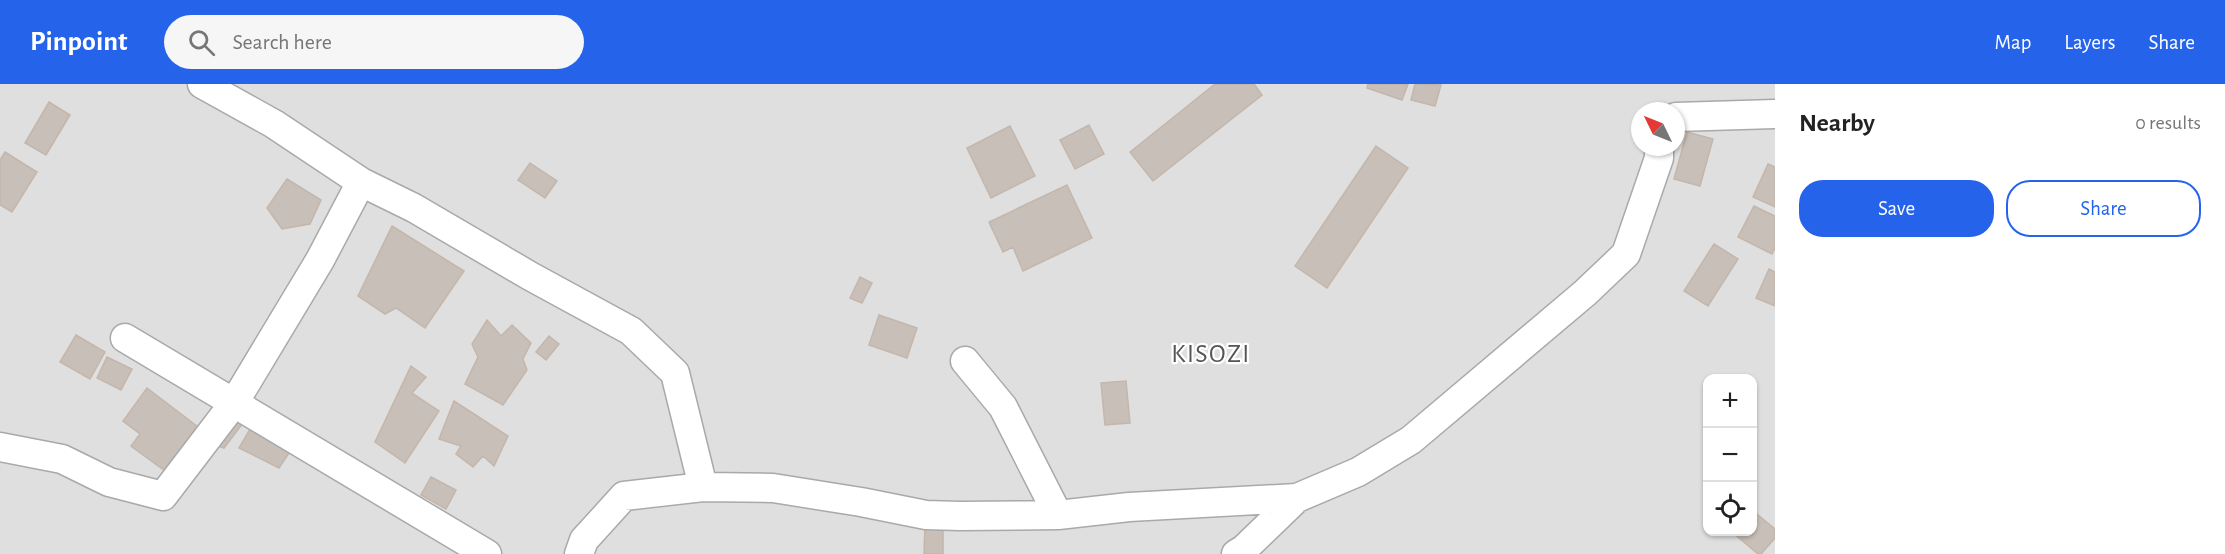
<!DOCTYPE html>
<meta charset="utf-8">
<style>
body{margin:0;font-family:"Alegreya Sans",sans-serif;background:#f6f6f6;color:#222}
.controls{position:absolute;right:18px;bottom:18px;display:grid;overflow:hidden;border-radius:12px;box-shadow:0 2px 4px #0004}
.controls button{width:54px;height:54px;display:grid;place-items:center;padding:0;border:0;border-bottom:2px solid #e0e0e0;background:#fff;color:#222;font:30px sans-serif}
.compass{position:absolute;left:1631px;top:18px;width:54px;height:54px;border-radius:50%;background:#fff;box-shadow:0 2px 4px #0004;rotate:313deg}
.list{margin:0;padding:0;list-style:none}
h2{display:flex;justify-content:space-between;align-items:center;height:78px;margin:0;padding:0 24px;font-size:26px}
h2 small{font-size:20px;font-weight:400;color:#767676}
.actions{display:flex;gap:12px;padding:18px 24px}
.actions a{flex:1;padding:14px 0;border:2px solid #2563eb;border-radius:24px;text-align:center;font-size:21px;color:#2563eb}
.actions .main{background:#2563eb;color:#fff}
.icon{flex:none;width:33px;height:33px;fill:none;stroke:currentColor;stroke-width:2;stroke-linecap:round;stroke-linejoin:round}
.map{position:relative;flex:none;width:1775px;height:470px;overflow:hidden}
header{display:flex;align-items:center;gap:36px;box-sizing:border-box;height:84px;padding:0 30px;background:#2563eb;color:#fff}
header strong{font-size:28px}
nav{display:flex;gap:33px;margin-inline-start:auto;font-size:21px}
.search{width:420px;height:54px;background:#f6f6f6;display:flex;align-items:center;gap:15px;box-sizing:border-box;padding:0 21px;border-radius:33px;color:#767676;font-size:22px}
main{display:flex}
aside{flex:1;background:#fff}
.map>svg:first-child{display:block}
</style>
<header>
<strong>Pinpoint</strong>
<div class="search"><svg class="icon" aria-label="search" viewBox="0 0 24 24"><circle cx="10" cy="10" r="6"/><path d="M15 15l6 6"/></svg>Search here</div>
<nav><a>Map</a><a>Layers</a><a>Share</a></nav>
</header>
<main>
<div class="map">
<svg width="1775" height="470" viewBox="0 0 1775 470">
<rect width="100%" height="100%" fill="#f2efe9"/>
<path fill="#e0dfdf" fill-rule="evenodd" d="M0,0H1775V470H0ZM1640,27H1676V63H1640ZM1708,294H1752V448H1708Z"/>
<path fill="#c7bfb8" stroke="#c4b6ab" stroke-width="1.5" d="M1215,0H1254L1262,11L1153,97L1130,68Z
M1368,0H1408L1402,16L1367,4Z
M1415,0L1441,1L1435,22L1411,16Z
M49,18L70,31L46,71L25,59Z
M1089,41L1104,70L1075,85L1060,56Z
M1010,42L1035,92L991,114L967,64Z
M1687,48L1713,55L1700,102L1674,95Z
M1376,62L1408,84L1327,204L1295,182Z
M5,68L37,88L12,128L0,121V76Z
M530,79L557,97L545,114L518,96Z
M1768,80L1775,83V123L1753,113Z
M287,95L321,116L310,140L282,145L267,124Z
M1067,101L1092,154L1023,187L1013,163L1003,168L989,138Z
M1754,122L1775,132V164L1772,170L1738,153Z
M392,142L464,187L425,244L396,224L385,230L358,212Z
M1714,160L1738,175L1708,222L1684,207Z
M1769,185L1775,188V222L1756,214Z
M860,193L872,199L862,219L850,214Z
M879,231L917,244L907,274L869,261Z
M487,236L501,252L512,241L531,259L523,275L527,286L503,321L465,300L478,273L472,260Z
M76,251L105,268L90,295L60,278Z
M549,252L559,260L546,276L536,268Z
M107,273L132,285L121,306L97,294Z
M411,282L426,293L412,309L439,327L405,379L375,358Z
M1126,297L1130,339L1105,341L1101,299Z
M147,304L198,343L165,387L131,362L140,350L123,337Z
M454,317L508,352L494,382L483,372L473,383L456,370L461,362L439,355Z
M229,331L243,339L224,364L209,359Z
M253,340L293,363L279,384L239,364Z
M431,393L456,406L446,425L421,411Z
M1752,426L1775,445V454L1761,470H1758L1732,448H1752Z
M925,439H943V470H924Z"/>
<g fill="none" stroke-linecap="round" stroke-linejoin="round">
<g stroke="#a9a9a9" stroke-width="31">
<path id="minor" d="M1676,33L1775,30
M361,98L414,124L530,192L631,247L675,289L703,403
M125,254L487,470
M965,277L1003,323L1058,431
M0,363L62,375L109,398L163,412L234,319L320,176L361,98L274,40L202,0
M579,470L584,456L624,412L703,403L773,404L861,418L926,431L960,432L1058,431L1129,423L1297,414L1358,388L1411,356L1585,209L1626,170L1659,74V63
M1236,470L1244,465L1297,414"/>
</g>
<use href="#minor" stroke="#fff" stroke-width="28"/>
</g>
<g text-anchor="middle" stroke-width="4.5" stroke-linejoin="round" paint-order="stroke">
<g font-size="26" letter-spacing="1.5" fill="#555" stroke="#fff">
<text x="1211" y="278">KISOZI</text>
</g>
</g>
</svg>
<div class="controls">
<button>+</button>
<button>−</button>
<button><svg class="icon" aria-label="locate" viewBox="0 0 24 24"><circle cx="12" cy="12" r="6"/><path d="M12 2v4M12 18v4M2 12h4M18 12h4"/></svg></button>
</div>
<svg class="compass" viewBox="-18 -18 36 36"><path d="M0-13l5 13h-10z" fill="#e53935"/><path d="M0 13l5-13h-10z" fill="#767676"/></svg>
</div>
<aside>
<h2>Nearby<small>0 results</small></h2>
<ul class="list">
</ul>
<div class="actions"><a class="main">Save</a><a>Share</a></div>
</aside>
</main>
